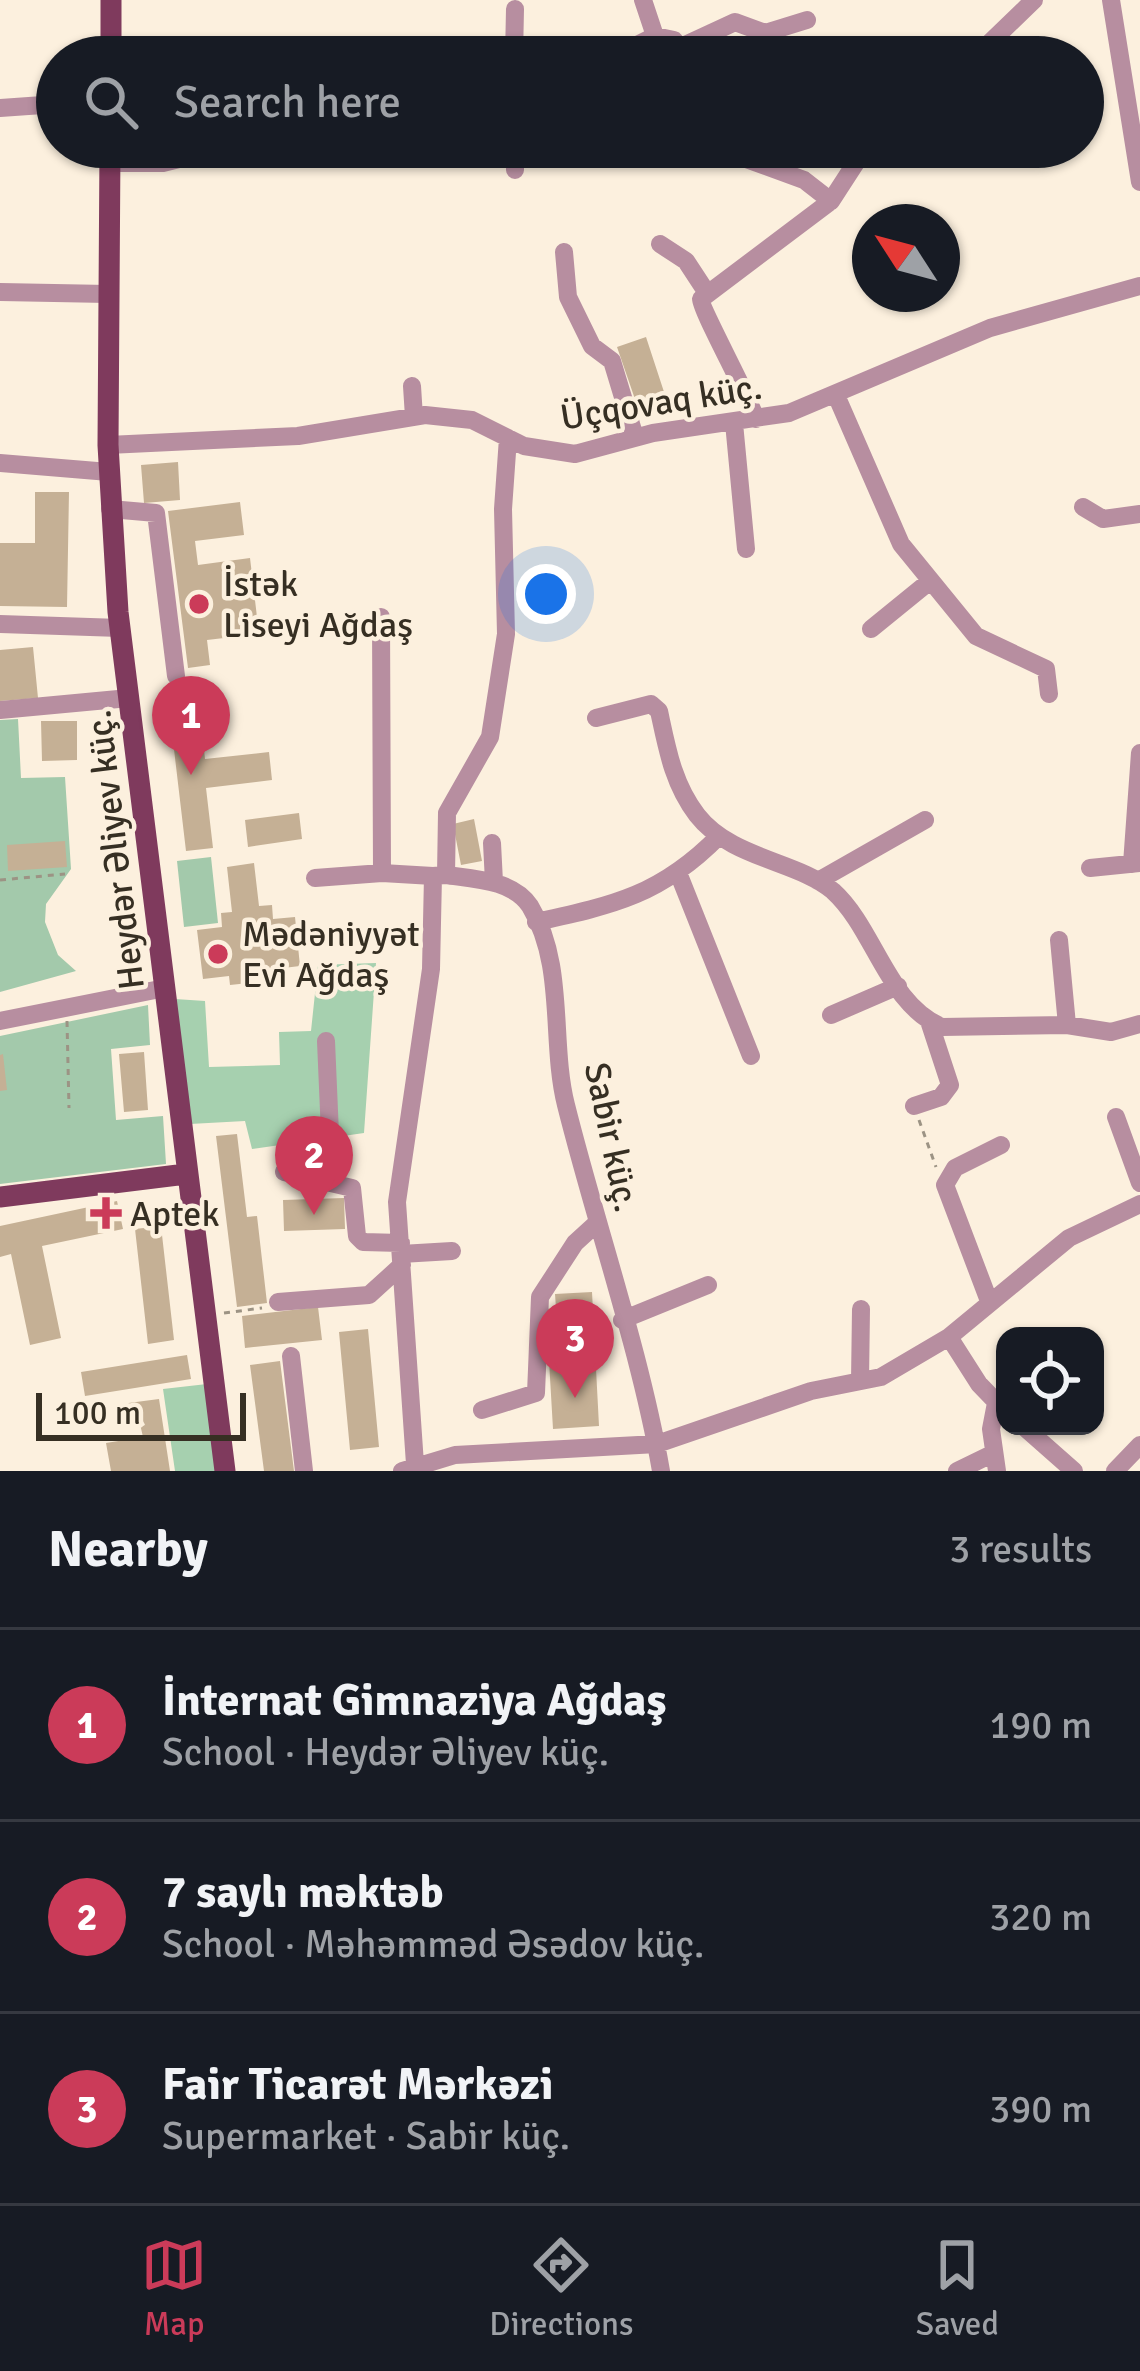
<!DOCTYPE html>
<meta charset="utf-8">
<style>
body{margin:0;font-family:Signika,sans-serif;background:#242831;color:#f1f3f6}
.controls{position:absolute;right:36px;bottom:36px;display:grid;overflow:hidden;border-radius:24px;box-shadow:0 3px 9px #0004}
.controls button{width:108px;height:108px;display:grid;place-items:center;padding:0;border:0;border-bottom:3px solid #363941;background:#171b24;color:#f1f3f6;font:60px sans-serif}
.compass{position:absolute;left:852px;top:204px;width:108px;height:108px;border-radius:50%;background:#171b24;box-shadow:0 3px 9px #0004;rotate:306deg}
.scale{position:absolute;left:36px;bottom:30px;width:210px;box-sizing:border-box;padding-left:12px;border:6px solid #362f23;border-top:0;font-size:33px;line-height:42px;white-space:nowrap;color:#362f23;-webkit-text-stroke:9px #fcf0de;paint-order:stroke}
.you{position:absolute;left:546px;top:594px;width:42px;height:42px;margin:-30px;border:9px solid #fff;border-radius:50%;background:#1a73e8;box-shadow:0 0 0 18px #1a73e833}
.badge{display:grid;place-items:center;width:78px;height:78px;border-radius:50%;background:#cb3b59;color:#fff;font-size:39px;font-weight:700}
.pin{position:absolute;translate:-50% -99px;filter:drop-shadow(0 3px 6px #0008)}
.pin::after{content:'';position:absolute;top:63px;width:42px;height:36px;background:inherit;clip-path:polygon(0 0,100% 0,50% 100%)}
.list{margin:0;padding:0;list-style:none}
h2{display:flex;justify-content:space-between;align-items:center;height:156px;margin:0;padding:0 48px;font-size:51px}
h2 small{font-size:39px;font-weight:400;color:#9ea1a6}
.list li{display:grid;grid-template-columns:78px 1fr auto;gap:36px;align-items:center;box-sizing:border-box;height:192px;padding:0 48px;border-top:3px solid #363941}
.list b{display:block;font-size:45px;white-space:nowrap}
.list p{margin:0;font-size:39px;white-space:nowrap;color:#9ea1a6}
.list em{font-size:39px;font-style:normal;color:#9ea1a6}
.icon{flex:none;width:66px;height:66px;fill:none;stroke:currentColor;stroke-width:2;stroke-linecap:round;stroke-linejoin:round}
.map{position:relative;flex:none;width:1140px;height:1471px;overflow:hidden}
.search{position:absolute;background:#171b24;box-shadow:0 3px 9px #0004;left:36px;right:36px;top:36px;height:132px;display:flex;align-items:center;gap:30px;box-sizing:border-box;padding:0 42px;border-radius:66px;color:#9ea1a6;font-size:45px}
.sheet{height:732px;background:#171b24}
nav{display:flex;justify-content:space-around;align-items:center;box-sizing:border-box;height:168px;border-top:3px solid #363941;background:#171b24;font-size:33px;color:#9ea1a6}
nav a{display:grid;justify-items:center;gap:6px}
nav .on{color:#cb3b59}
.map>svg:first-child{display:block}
</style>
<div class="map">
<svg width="1140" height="1471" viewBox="0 0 1140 1471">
<rect width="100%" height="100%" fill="#fcf0de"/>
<path fill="#a3c9ab" d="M18,719L21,778L65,777L71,869L46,904L45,922L58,955L76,971L0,992V720Z
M211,857L218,923L184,927L177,861Z
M148,1005L150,1045L111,1049L116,1120L163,1116L166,1164L0,1184V1036Z"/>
<path fill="#a6d0af" d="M376,963L364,1133L252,1149L245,1121L190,1124L175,999L205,1001L209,1067L280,1065L279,1032L311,1031L318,965Z
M207,1384L219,1471H175L163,1389Z"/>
<path fill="#c5b095" d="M646,337L665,395L637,405L617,347Z
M178,462L180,500L144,503L141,465Z
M35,492H69L67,607L0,606V543H35Z
M240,502L244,535L195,541L198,565L250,558L259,634L207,640L210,665L188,668L168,511Z
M33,647L38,698L0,701V650Z
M199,704L205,759L269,752L272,780L206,788L213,848L186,851L169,707Z
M41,721H77V760L42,761Z
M299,813L302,839L248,847L245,820Z
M474,819L482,861L461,865L453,824Z
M65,841L67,867L8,871L7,845Z
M254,863L259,906L272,905L273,919L295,917L300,966L275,969L277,980L230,985L229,976L203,979L197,930L222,927L221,913L232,912L227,867Z
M144,1052L148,1110L124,1112L119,1054Z
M3,1054L7,1090L0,1091V1055Z
M237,1134L247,1217L257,1216L267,1303L237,1307L216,1136Z
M344,1198L345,1229L284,1231L283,1200Z
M117,1201L123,1229L42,1246L61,1338L30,1345L11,1254L0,1257V1226Z
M161,1226L174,1340L148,1344L135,1229Z
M592,1292L599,1426L553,1429L546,1309L556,1308L555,1294Z
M318,1307L322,1340L245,1348L242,1316Z
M368,1329L379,1447L350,1450L339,1332Z
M187,1355L191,1379L85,1396L81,1372Z
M280,1361L294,1471H264L250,1365Z
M159,1399L170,1471H111L106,1443L143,1437L140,1424L124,1427L121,1404Z"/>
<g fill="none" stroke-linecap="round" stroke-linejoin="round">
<path stroke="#9c9384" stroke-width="3" stroke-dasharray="6 6" stroke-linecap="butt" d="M0,880L65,874
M67,1021L69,1108
M919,1120L936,1167
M224,1313L262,1308"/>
<path stroke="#b78ea0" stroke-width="18" d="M643,0L655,36L674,40L685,57
M1111,0L1140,182
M681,47L735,22L765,33L807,20
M627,50L655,36
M290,55V57
M514,57L515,9
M975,57L1034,0
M0,108L57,104
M515,147V170
M713,147L804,180L831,201L701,299C700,308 748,395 756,419
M110,163H163L227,147
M831,201L866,147
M660,244L686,261L707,293
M564,252L568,297L592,346L612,361L635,437
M0,292L108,294
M412,386L414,417
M836,395L901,544L976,636L1046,669L1049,694
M734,423L746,549
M108,445L298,436L425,415L472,420L524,446L575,454L653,433L789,413L990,328L1140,286
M0,463L109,472
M1083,507L1103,519L1140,514
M110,509L156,513L176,676
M381,617L382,873L433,876
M0,624L120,628
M871,629L930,581
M0,710L129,698
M596,718L651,704L659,711C667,748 673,784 697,815C731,859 798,861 833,891C875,929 887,1004 942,1027L1067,1025L1111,1032L1140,1024
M492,843L494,882
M1132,864L1140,753
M1090,868L1140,863
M446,875C474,879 513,880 530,906C566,965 550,1042 566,1105C596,1225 640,1350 661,1471
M679,875L751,1056
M315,878L382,873
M818,881L925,820
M536,922C614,905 661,895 719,836
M1059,940L1067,1025
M831,1015L898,986
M0,1021L165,988
M326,1041L332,1181
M914,1106L941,1097L950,1085L929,1021
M1116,1117L1140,1183
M284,1172L352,1188L357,1236L363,1242L401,1243
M401,1254L452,1251
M989,1301L945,1185L955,1168L1001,1145
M278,1302L369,1295L402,1265
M622,1320L708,1285
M949,1337L979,1384L1005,1411
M291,1356L304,1471
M860,1381L861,1309
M996,1403L991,1429L997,1471
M482,1410L536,1393L540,1297L575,1243L598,1222
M1023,1426L1074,1471
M415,1464L397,1202L431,969L433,876L446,875L447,813L490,737L506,634L503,509L508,438
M402,1471L455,1455L657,1444L811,1391L881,1377L949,1337L1069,1238L1140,1204
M957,1471L994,1453
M1115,1471L1140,1445"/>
<path stroke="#7f3a5d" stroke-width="21" d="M111,57V0
M110,147L108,445L118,612L225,1471
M0,1197L186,1174"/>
</g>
<g fill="#cb3b59" stroke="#fcf0de" stroke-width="4.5">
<circle cx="199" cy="604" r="12"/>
<circle cx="218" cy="954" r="12"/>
<path d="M100 1195h12v12h12v12h-12v12h-12v-12h-12v-12h12z"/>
</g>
<g text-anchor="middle" stroke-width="9" stroke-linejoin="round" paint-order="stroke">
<g font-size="36" fill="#362f23" stroke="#fcf0de">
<text transform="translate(661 401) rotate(-9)" y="13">Üçqovaq küç.</text>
<text transform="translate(114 850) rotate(-97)" y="13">Heydər Əliyev küç.</text>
<text transform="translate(613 1137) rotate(78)" y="13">Sabir küç.</text>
</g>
<g font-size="36" fill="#362f23" stroke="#fcf0de" text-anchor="start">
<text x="223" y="596">İstək<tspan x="223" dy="41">Liseyi Ağdaş</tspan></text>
<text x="242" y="946">Mədəniyyət<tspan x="242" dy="41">Evi Ağdaş</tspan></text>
<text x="130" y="1226">Aptek</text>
</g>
</g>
</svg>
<div class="controls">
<button><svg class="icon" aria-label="locate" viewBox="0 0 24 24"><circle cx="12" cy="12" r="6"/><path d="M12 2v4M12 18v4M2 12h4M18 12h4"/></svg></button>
</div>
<svg class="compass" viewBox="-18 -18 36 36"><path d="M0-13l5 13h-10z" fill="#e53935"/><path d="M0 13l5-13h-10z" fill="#9ea1a6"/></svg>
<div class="scale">100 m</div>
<div class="you"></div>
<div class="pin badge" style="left:191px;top:775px">1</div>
<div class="pin badge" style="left:314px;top:1215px">2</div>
<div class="pin badge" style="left:575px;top:1398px">3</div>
<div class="search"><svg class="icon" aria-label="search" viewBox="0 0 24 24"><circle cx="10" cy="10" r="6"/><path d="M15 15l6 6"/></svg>Search here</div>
</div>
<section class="sheet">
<h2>Nearby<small>3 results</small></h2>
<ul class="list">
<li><span class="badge">1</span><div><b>İnternat Gimnaziya Ağdaş</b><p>School · Heydər Əliyev küç.</p></div><em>190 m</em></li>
<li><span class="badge">2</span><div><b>7 saylı məktəb</b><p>School · Məhəmməd Əsədov küç.</p></div><em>320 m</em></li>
<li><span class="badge">3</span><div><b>Fair Ticarət Mərkəzi</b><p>Supermarket · Sabir küç.</p></div><em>390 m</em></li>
</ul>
</section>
<nav>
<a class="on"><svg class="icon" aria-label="map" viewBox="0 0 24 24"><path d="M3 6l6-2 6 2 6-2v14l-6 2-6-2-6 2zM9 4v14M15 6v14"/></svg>Map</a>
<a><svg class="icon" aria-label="directions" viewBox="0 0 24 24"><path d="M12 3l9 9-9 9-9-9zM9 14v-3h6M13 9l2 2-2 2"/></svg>Directions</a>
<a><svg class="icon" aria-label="saved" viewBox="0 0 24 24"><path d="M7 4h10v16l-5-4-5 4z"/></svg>Saved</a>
</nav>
